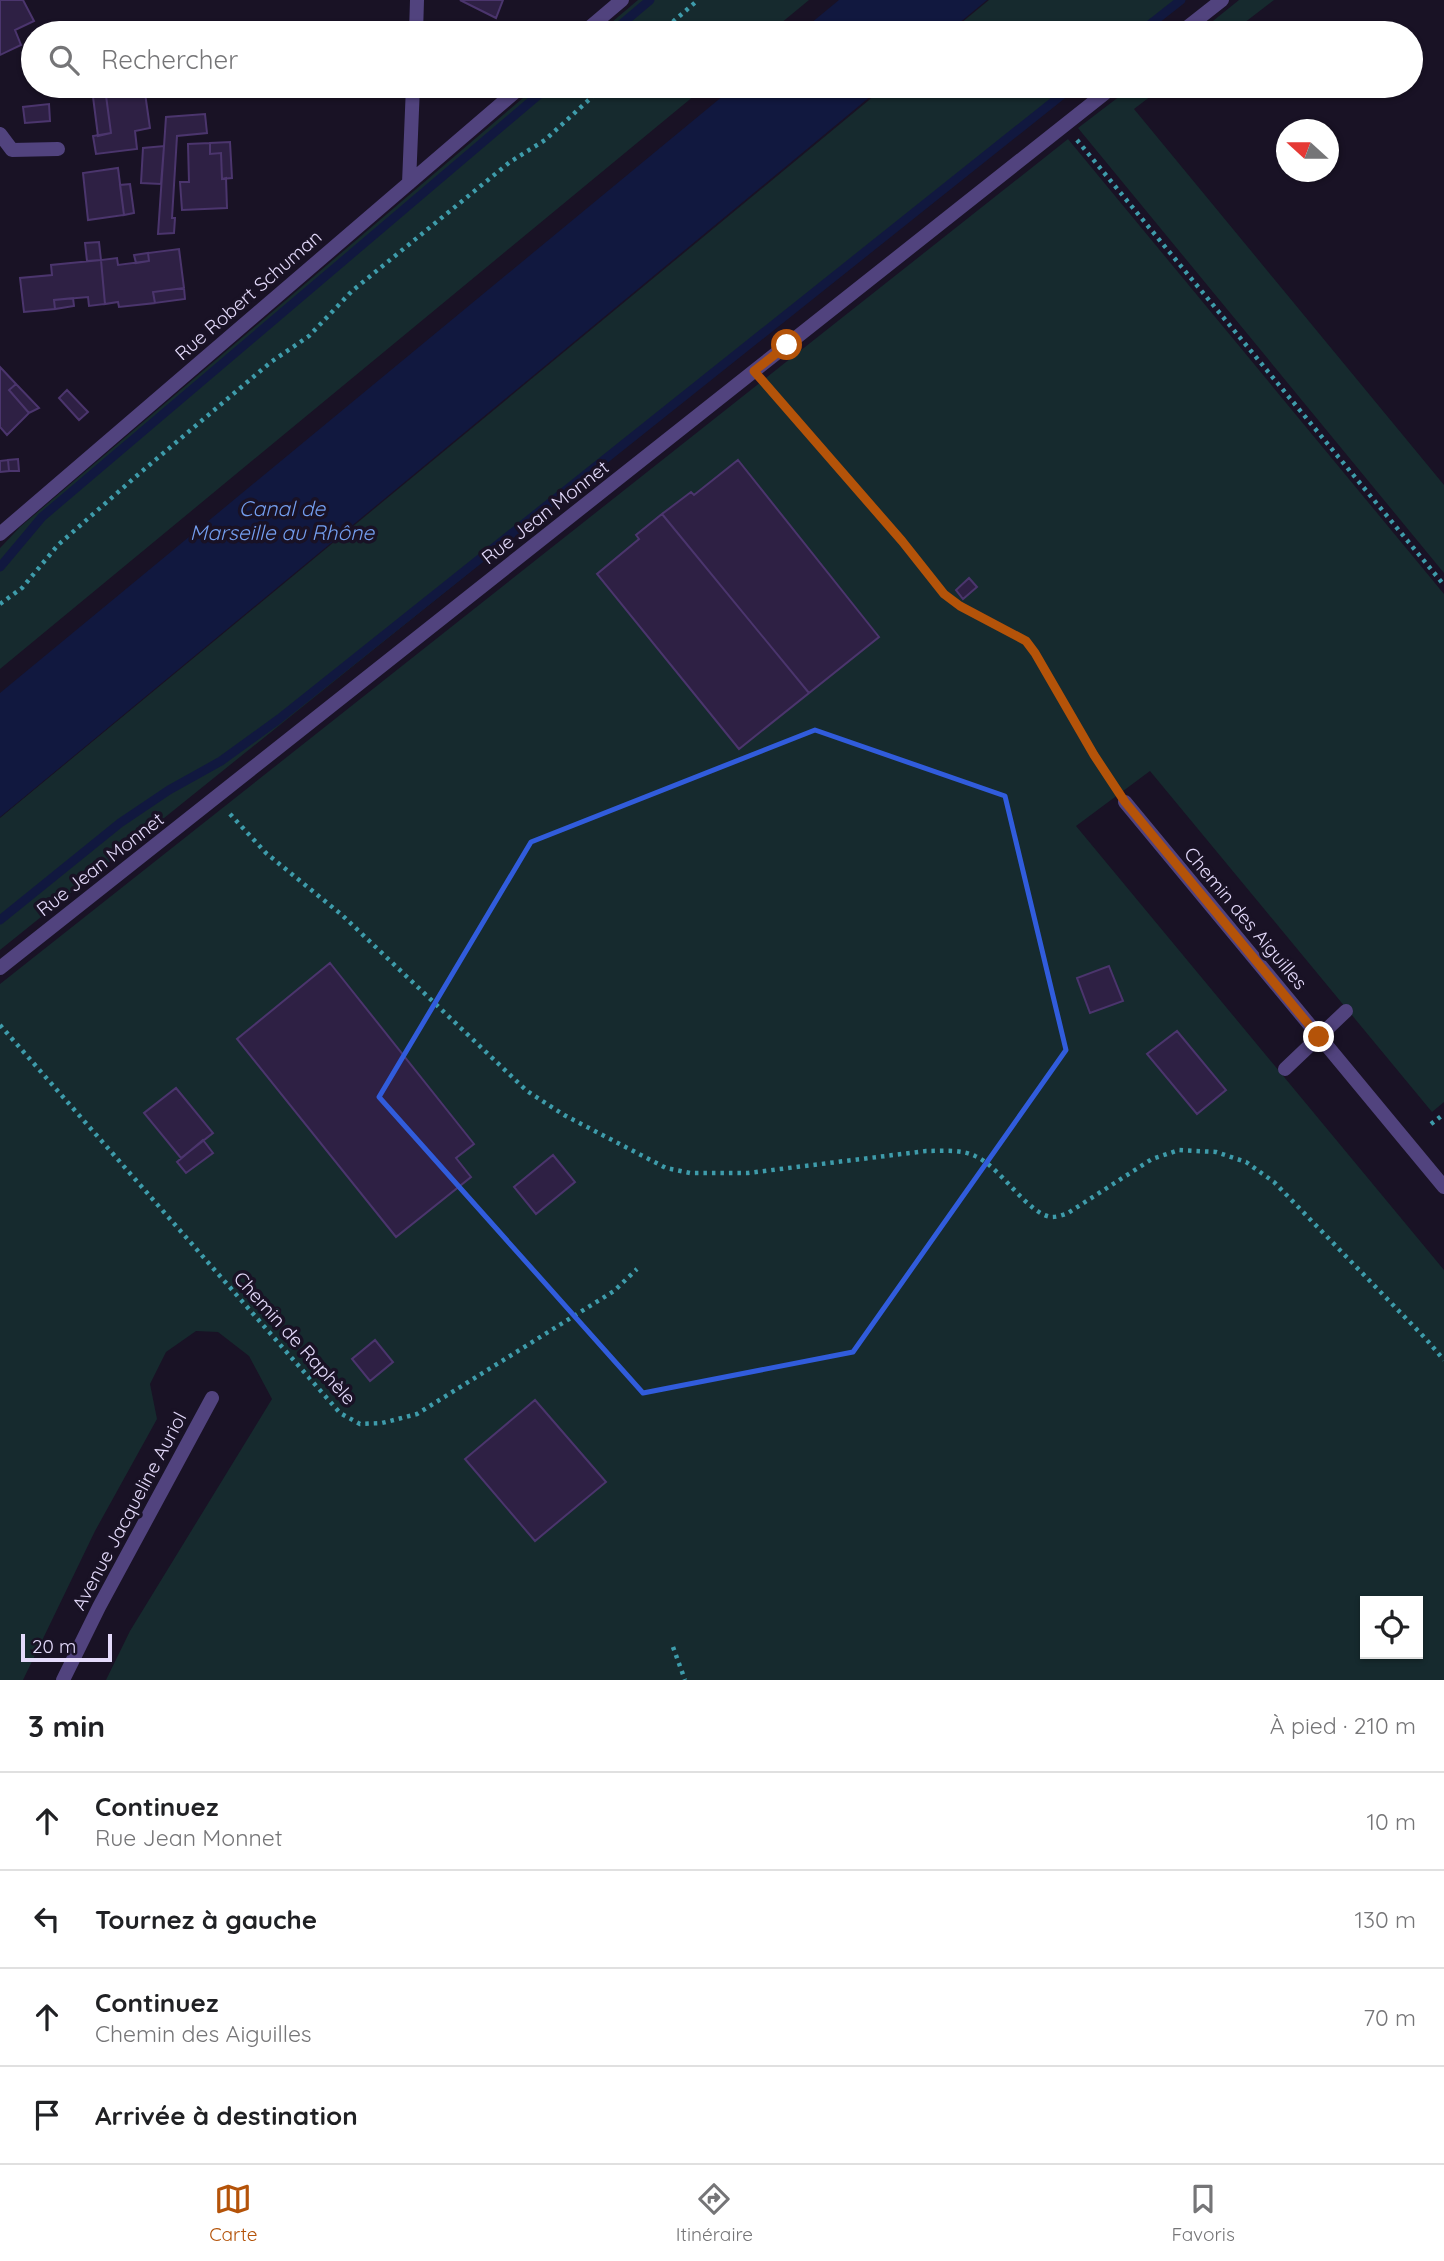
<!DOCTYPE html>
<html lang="fr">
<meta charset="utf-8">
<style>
body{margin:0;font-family:Quicksand,sans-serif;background:#f6f6f6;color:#202124}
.controls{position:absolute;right:21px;bottom:21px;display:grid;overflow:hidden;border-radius:0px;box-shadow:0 2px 5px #0004}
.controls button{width:63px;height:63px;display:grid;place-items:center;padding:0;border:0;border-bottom:2px solid #e0e0e0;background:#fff;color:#202124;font:35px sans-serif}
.compass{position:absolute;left:1276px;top:119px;width:63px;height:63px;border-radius:50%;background:#fff;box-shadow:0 2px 5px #0004;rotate:291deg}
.scale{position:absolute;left:21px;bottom:18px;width:91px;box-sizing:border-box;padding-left:7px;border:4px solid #e4dafb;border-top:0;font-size:19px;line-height:24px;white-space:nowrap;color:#e4dafb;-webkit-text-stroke:5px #191225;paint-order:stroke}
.stop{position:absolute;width:21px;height:21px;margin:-16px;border:5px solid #b45309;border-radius:50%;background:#fff}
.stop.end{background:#b45309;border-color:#fff;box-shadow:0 2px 7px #0008}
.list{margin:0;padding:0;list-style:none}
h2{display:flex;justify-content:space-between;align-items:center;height:91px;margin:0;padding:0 28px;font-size:30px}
h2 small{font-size:23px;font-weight:400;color:#757577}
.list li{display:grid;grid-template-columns:46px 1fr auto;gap:21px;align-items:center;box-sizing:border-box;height:98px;padding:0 28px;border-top:2px solid #e0e0e0}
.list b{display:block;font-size:26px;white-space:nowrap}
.list p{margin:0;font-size:23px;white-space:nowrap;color:#757577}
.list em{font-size:23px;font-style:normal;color:#757577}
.icon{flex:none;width:38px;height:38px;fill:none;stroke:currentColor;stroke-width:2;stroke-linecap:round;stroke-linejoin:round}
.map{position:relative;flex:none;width:1444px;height:1680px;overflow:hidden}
.search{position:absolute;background:#fff;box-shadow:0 2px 5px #0004;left:21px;right:21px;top:21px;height:77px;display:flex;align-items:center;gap:18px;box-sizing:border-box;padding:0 24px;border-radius:38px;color:#757577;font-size:26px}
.sheet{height:483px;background:#fff}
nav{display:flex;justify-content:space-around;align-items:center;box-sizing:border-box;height:98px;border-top:2px solid #e0e0e0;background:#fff;font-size:19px;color:#757577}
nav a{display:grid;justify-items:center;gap:4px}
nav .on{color:#b45309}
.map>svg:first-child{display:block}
</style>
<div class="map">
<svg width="1444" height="1680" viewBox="0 0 1444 1680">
<rect width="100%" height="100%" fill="#191225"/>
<path fill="#162a2e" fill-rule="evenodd" d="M638,0H809L769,33H599Z
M989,0H1181L1139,33H949Z
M1239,0H1274L1231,33H1198Z
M537,86H706L0,669V548L20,527Z
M886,86H1074L0,950V818Z
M1133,86H1164L1134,109L1444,485V573L1078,128Z
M1068,139L1444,594V1102L1432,1112L1150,771L1076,826L1444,1270V1680H106L130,1631L272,1399L249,1356L218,1332L196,1331L166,1352L150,1384L157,1419L95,1531L23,1680H0V984ZM1365,1601H1418V1654H1365Z"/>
<path fill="#11183f" d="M839,0H987L947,33H799Z
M735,86H883L0,817V693Z"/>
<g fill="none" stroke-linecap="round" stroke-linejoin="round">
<path stroke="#11183f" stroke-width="9" d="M611,33L650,0
M1139,33L1181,0
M0,567L42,517L549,86
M0,920L120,823L169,790L221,761L279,719L1073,86"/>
</g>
<path fill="#2e2044" stroke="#4b356d" stroke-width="2" d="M0,0H23L34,21L15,30L21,45L0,55Z
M460,0H503L496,18Z
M302,27L303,33H235Z
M121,86H144L150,128L135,131L137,149L96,154L93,136L111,133L105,88Z
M252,86H285L252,90Z
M105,88L111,133L98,136L92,89Z
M49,104L50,121L25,123L23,107Z
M205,114L207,133L177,136L172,218H175L174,233L158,234L166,117Z
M230,142L232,178L222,179L221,153L210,154V143Z
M210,143V154L221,153L222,179L226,178L227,208L182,210L180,182H189L188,144Z
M164,146L161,184L141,183L143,148Z
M118,168L124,215L88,220L83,173Z
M130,184L134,213L124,215L120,185Z
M99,242L101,260L87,261L85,243Z
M179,249L184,288L153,292L155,303L119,307L118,302L105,304L101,260L117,258L118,265L149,261L148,253Z
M148,253L149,261L136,263L134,255Z
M101,260L105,304L89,306L88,297L54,300L55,309L24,312L20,278L52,275L51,265Z
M184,288L185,299L155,303L153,292Z
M73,298L74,306L55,309L54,300Z
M0,367L16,384L9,390L29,413L7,435L0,427Z
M16,384L39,408L29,413L9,390Z
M67,390L88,412L79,420L59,398Z
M18,459L19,471H9L8,460Z
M8,460L9,471L0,472V461Z
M738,460L879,637L809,693L662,514L691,492L694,495Z
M662,514L809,693L739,749L597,574L639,539L636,535Z
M969,578L977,587L963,599L956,590Z
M330,963L474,1144L456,1158L471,1177L396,1237L237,1039Z
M1109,966L1123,1001L1090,1013L1077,978Z
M1177,1031L1226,1090L1197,1114L1147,1054Z
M176,1088L213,1133L181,1158L144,1113Z
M203,1140L213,1153L186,1173L177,1162Z
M553,1155L575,1182L536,1214L514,1187Z
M375,1340L393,1362L370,1381L352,1359Z
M535,1400L606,1482L535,1541L465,1459Z"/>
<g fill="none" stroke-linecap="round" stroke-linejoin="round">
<path stroke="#3e9cab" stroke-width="4.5" stroke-dasharray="3.5 5" stroke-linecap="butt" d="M660,33L698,0
M1077,140L1444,585
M768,387L902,541L944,594L959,606L1026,641L1115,786
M0,604L22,588L58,545L141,472L271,362L309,336L352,291L510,162L545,140L604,86
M230,814L266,853L342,915L527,1091L564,1115L666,1168L690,1173H748L926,1151C942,1151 961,1149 975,1156C1001,1167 1028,1215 1052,1217C1057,1217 1063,1215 1068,1213L1152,1159L1179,1150L1216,1152L1246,1162L1274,1182L1426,1339L1444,1360
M0,1025L340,1413L360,1424L382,1423L417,1414L614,1291L637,1269
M1431,1124L1444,1114
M673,1647L685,1680"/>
<path stroke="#51437e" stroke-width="14" d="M1285,1069L1346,1011"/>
<path stroke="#51437e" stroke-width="14" d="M416,33L417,0
M583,33L622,0
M1180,33L1222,0
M0,134L12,150L58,149
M409,183L413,86
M0,534L522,86
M1125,802L1444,1187
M0,968L1114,86
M63,1680L99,1607L212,1398"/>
</g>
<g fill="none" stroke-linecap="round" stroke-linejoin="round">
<path stroke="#b45309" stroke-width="9" d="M787,345L754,371L902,541L944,594L960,606L1026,641L1035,653L1094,755L1125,802L1319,1037"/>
</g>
<path fill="none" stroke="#315cdc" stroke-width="5" stroke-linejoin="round" d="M815,730L1005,796L1066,1050L853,1352L643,1393L379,1097L531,842Z"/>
<g text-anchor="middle" stroke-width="7" stroke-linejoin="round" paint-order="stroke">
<g font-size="19" fill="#e4dafb" stroke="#191225">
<text transform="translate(248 295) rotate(-41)" y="7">Rue Robert Schuman</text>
<text transform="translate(545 512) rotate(-38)" y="7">Rue Jean Monnet</text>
<text transform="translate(100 864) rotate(-38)" y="7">Rue Jean Monnet</text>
<text transform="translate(1246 918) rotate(50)" y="7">Chemin des Aiguilles</text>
<text transform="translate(295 1338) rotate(48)" y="7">Chemin de Raphèle</text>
<text transform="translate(129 1511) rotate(-62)" y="7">Avenue Jacqueline Auriol</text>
</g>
<g font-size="21" font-style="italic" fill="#749eef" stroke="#191225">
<text x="282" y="516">Canal de<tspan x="282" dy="24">Marseille au Rhône</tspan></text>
</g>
</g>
</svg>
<div class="controls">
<button><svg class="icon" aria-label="locate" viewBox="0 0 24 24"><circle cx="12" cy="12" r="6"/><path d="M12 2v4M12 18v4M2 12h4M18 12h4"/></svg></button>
</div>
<svg class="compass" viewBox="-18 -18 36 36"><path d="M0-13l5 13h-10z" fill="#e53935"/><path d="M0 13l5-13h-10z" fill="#757577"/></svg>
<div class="scale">20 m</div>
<div class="stop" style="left:787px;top:345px"></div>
<div class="stop end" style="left:1319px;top:1037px"></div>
<div class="search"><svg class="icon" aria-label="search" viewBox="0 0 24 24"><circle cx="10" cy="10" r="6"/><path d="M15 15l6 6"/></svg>Rechercher</div>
</div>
<section class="sheet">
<h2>3 min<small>À pied · 210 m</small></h2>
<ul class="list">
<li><svg class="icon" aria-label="ahead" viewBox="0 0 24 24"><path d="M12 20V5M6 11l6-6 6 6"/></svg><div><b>Continuez</b><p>Rue Jean Monnet</p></div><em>10 m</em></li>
<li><svg class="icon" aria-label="left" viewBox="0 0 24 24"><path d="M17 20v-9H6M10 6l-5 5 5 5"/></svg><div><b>Tournez à gauche</b></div><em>130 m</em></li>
<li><svg class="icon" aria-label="ahead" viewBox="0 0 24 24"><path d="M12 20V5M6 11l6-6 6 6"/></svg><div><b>Continuez</b><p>Chemin des Aiguilles</p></div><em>70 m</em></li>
<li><svg class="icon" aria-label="arrive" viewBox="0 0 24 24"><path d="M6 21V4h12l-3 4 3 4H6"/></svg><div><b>Arrivée à destination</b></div></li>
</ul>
</section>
<nav>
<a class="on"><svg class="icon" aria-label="map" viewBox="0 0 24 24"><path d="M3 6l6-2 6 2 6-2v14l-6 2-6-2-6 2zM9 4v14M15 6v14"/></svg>Carte</a>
<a><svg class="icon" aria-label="directions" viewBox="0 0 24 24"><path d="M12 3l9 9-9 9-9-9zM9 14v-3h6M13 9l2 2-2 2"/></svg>Itinéraire</a>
<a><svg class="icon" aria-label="saved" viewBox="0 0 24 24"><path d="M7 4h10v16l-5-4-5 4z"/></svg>Favoris</a>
</nav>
